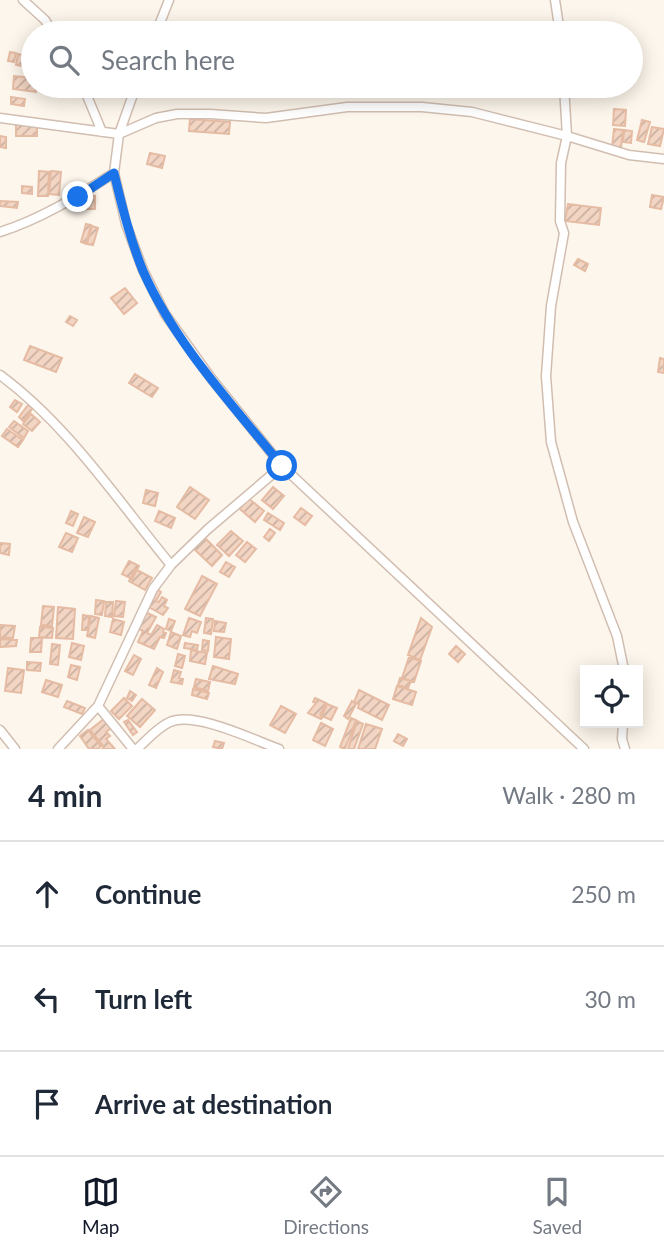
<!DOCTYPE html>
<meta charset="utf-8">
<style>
body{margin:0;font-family:Lato,sans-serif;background:#f2f2f3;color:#1f2937}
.controls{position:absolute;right:21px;bottom:21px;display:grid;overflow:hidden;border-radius:0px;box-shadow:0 4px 18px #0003}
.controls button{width:63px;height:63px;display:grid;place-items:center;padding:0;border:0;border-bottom:2px solid #e0e1e3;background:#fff;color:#1f2937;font:35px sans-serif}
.stop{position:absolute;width:21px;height:21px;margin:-16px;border:5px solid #1a73e8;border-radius:50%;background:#fff}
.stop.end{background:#1a73e8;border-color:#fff;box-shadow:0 2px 7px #0008}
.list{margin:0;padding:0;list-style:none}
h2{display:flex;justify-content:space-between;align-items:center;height:91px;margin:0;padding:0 28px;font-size:30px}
h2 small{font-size:23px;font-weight:400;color:#747a83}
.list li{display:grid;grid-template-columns:46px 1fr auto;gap:21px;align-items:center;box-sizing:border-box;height:105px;padding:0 28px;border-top:2px solid #e0e1e3}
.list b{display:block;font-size:26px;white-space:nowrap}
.list em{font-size:23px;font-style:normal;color:#747a83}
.icon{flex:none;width:38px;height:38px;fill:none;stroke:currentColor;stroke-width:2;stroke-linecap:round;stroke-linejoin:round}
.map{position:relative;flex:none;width:664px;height:749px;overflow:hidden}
.search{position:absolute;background:#fff;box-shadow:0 4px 18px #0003;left:21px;right:21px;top:21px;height:77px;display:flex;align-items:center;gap:18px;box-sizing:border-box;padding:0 24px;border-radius:38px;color:#747a83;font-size:26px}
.sheet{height:406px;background:#fff}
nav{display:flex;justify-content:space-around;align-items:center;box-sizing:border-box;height:98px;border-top:2px solid #e0e1e3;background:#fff;font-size:19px;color:#747a83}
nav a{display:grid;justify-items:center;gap:4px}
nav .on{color:#111827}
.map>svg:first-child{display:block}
</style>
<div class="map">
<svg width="664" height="749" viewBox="0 0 664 749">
<defs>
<pattern id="building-hatch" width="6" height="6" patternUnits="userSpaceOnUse" patternTransform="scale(1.75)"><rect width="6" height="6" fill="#f3d5c3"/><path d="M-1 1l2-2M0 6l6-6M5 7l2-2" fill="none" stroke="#cab0a1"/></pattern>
</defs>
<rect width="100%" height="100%" fill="#fdf6ec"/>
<path fill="url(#building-hatch)" stroke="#e6bba3" stroke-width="2" d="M425,23L446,32L445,33H421Z
M10,52L16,53L14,62L8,61Z
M18,54L33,56V68L16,65Z
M14,76L33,78V86H37L36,92L13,89Z
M11,97L25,99L24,106L11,104Z
M614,109L626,110L625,126L613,125Z
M190,119L230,122L229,134L189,131Z
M642,120L650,122L644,142L637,140Z
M16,124H37V136H16Z
M652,127L664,129L660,146L648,144Z
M614,129L623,130L621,148L612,147Z
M624,130L632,131L631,143L623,142Z
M0,136L6,137V148L0,147Z
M150,153L165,156L162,168L147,164Z
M39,171L49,172L48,196H38Z
M51,171L61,172L59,195L49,194Z
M22,186L32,187V194L22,193Z
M652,195L664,197L661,209L650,207Z
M87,196H95V209H87Z
M0,201L18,202L17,208L0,206Z
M568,204L601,208L599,225L565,221Z
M86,224L91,225L86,244L81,242Z
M92,226L98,228L93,245L87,244Z
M578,259L588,264L585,271L574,265Z
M125,288L137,303L124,314L111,298Z
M70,316L77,320L73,326L66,322Z
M30,346L62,358L56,372L24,360Z
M660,358L664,359V373L658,372Z
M135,374L158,388L152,397L129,383Z
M15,400L22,404L17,412L10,407Z
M28,405L33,408L23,421L19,417Z
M31,414L40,422L32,431L23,424Z
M14,421L28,431L24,438L9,427Z
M7,429L23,440L18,447L2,436Z
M190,487L209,500L195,519L177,507Z
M273,487L284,496L273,509L262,500Z
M146,490L158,493L155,506L143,503Z
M248,498L264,511L255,522L240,509Z
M301,508L312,516L305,525L294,517Z
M71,511L78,514L73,526L66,523Z
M159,511L175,518L171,528L155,521Z
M268,513L284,523L280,530L264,520Z
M84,517L95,522L88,537L77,533Z
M270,529L275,533L269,541L264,537Z
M231,531L243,541L229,556L217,545Z
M66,533L78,538L72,552L59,547Z
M204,537L222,555L212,566L193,548Z
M247,542L256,549L245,562L236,555Z
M0,543L10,544L9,555L0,553Z
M129,561L139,566L132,579L122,574Z
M226,562L235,567L229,577L220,572Z
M135,569L152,578L145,590L129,581Z
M202,576L217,584L200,616L185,609Z
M157,589L161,592L156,601L159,602L162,597L167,600L164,606L168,608L163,615L147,606Z
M96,600L104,601L102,615L95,614Z
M116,601L125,602L123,617L114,616Z
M106,602H113L112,617L105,616Z
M43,606L54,607L52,626L41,625Z
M58,607L75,609L73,639L56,638Z
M145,612L156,617L147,633L151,635L157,625L164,629L163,632L166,633L164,638L160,637L154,649L138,642L143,631L137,628Z
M83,615L89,616L88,630H82Z
M91,616L99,618L95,638L87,636Z
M189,618L201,622L197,633L192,631L190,637L183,635Z
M206,618L213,619L211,634L204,633Z
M421,618L432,627L420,660L408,655Z
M113,619L124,622L121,635L110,632Z
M169,619L175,621L171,631L166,629Z
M215,621L226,623L224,632L214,631Z
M0,625L15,626L13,638L0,637Z
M40,627L53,628L52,638L39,637Z
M171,632L181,636L177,649L167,645Z
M216,637L231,639L229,659L214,657Z
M31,638H42L41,652H30Z
M0,639L17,640L16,646L0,647Z
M203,640L209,641L208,651L202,650Z
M72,643L84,646L81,660L69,657Z
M185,643L198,645L197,650L184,648Z
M52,644L60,645L58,665L50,664Z
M456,646L465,654L458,662L449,654Z
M191,650L207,653L205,664L190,661Z
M178,654L185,656L182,668L175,666Z
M134,655L141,659L133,675L125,671Z
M409,657L421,661L414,682L402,678Z
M27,662L41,663L40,671L27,670Z
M71,665L80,667L77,680L68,677Z
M213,666L238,674L235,684L209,679Z
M8,668L24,670L21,693L5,691Z
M157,668L163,672L156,688L149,685Z
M174,670L181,672L179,678L183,679L182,684L171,682Z
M400,678L411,681L408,688L398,685Z
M196,679L210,682L208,691L194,687Z
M46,680L62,685L58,697L42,692Z
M397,686L416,692L412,705L393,699Z
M193,689L209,693L207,699L192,695Z
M359,690L389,705L382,720L358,708L359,704L354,702Z
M130,691L136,695L132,701L127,698Z
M124,698L132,706L119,719L111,711Z
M315,698L326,703L320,715L323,717L321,719L308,713L316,703L313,702Z
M142,699L155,710L140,727L127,716Z
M67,701L85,708L82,714L64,707Z
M352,701L356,704L348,719L344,716Z
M327,704L337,708L331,720L322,716Z
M281,706L296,714L285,733L270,725Z
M351,718L356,720L345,749L340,747Z
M104,719L111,728L106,732L110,736L106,739L115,749H102L104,747L90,730Z
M128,720L137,732L133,735L124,722Z
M357,721L363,724L354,749H348Z
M321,723L333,729L325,746L313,740Z
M366,724L382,729L375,749H358Z
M88,730L101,746L98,749H89L80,736Z
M398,734L407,739L403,746L394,741Z
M215,741L224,743L222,749L213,747Z"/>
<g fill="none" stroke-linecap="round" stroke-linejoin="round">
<g stroke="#d1beb0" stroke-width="11">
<path id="minor" d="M23,0L45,20L53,33
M555,0L560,33
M156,33L169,0
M83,86L102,132
M136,86L119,134L114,173L126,224L143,270L165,314L211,378L282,466L584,749
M564,86L567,136L561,163L560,221L564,233L551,306L546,376L551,442L573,522L617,636L624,670
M0,118L119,134L156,118L177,114H210L266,118L347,107H422L472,112L567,136L629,155L664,159
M0,232C41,219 78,196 114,173
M0,375C68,425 118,501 171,565
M98,706L133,749
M623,723L622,739L625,749
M0,730L15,749
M58,749L98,706L153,589L171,565L208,529L282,466
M137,749C147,740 158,727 170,722C195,711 254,740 279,749"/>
</g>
<use href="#minor" stroke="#fff" stroke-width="8"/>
</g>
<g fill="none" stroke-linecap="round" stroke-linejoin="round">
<path stroke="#1a73e8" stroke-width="9" d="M78,197L114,173C122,206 130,239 143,271C175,344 233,405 282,466"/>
</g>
</svg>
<div class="controls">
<button><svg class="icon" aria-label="locate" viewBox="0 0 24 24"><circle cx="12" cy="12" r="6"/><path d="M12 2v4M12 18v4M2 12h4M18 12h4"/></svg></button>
</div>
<div class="stop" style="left:282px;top:466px"></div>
<div class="stop end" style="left:78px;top:197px"></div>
<div class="search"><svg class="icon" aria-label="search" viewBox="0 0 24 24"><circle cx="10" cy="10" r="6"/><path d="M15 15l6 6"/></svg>Search here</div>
</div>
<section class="sheet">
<h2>4 min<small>Walk · 280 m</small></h2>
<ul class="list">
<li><svg class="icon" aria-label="ahead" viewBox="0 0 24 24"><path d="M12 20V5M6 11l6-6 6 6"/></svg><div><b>Continue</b></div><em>250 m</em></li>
<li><svg class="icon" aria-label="left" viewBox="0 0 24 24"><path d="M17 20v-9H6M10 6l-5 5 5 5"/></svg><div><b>Turn left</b></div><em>30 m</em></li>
<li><svg class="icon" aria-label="arrive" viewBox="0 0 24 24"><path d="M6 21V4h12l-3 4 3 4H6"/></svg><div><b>Arrive at destination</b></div></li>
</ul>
</section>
<nav>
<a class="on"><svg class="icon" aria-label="map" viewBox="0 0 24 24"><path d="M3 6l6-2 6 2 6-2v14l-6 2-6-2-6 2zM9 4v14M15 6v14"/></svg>Map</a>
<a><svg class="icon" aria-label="directions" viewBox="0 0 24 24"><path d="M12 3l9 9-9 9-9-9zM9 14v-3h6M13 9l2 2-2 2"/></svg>Directions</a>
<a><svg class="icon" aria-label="saved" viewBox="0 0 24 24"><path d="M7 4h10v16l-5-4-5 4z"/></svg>Saved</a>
</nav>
